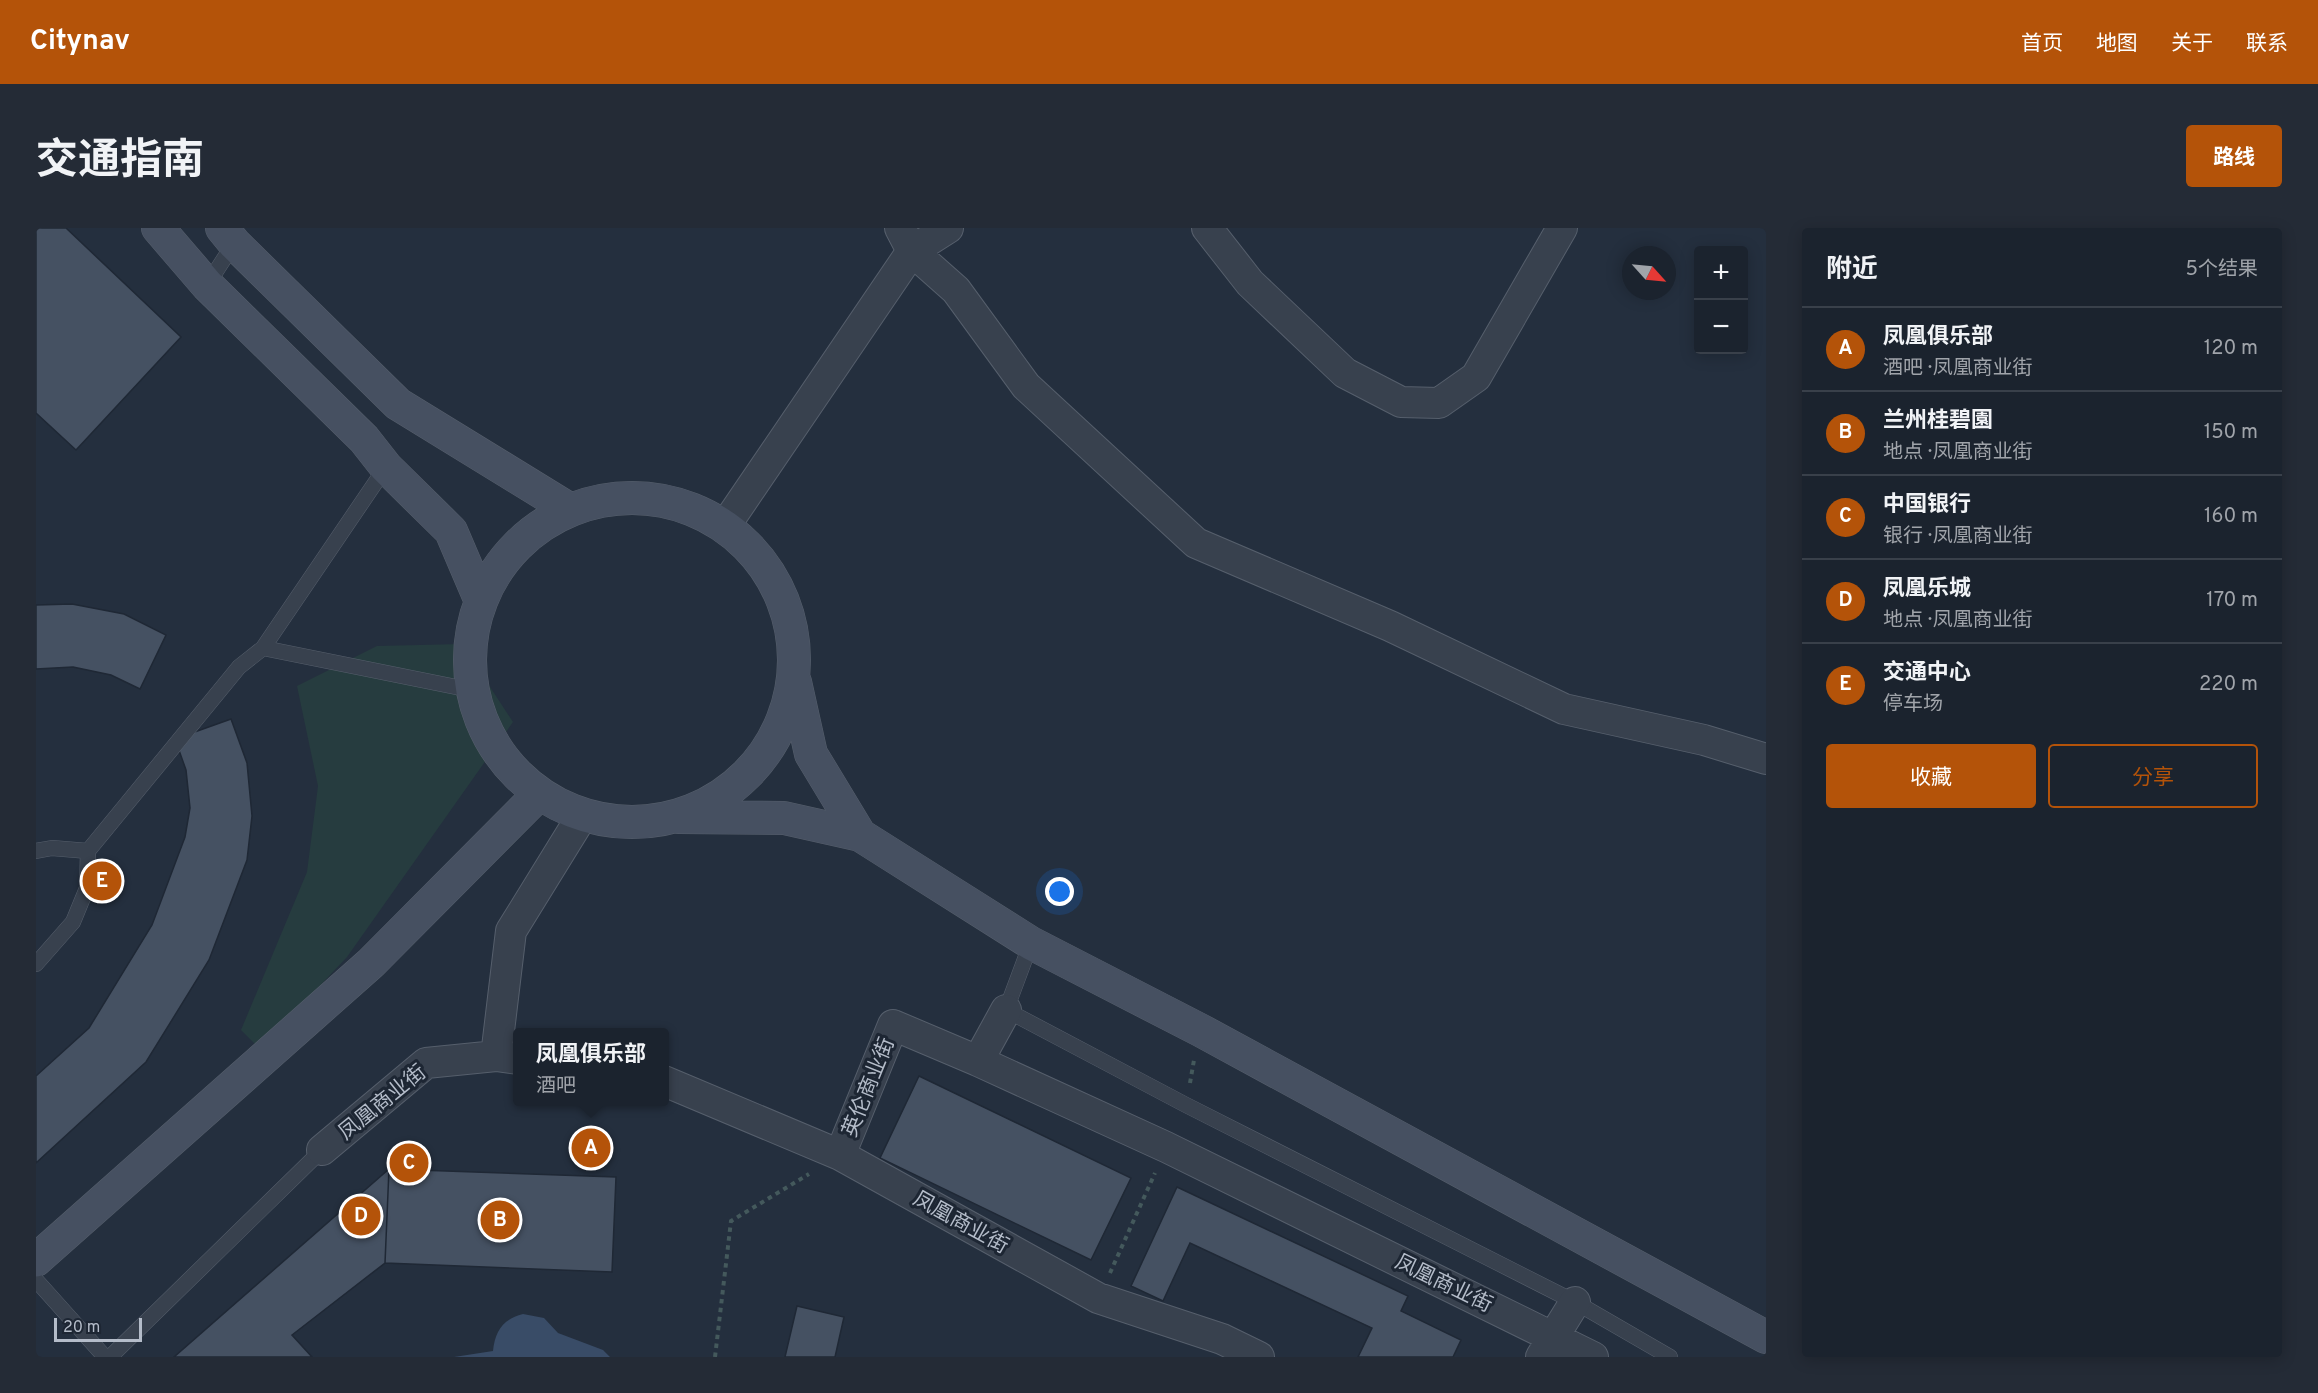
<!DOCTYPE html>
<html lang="zh">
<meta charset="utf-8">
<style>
body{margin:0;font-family:Overpass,"Noto Sans SC",sans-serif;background:#242b36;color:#f1f3f6}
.controls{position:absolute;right:18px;top:18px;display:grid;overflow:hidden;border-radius:6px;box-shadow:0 3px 15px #0003}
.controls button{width:54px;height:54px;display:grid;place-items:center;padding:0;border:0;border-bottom:2px solid #39404a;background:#1b232e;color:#f1f3f6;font:30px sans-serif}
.compass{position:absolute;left:1586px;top:18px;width:54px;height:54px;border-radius:50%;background:#1b232e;box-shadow:0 3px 15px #0003;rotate:117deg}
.scale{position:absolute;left:18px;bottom:15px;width:88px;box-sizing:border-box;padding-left:6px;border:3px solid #b4bcc9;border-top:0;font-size:16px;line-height:21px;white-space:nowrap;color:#b4bcc9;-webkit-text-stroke:4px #1d2633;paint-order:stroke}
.you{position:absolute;left:1024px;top:664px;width:21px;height:21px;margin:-15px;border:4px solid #fff;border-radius:50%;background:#1a73e8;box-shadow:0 0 0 9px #1a73e833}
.badge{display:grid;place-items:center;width:39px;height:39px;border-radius:50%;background:#b45309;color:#fff;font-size:20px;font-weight:700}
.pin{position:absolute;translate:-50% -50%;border:3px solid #fff;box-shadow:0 2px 6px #0006}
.popup{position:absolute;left:477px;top:800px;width:156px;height:78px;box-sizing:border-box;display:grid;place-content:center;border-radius:6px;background:#1b232e;filter:drop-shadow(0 2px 4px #0005);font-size:20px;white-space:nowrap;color:#a0a4aa}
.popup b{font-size:22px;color:#f1f3f6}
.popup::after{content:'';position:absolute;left:50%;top:100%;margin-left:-12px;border:12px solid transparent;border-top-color:#1b232e}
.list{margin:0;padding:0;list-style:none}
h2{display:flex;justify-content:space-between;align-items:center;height:78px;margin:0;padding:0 24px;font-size:26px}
h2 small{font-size:20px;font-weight:400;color:#a0a4aa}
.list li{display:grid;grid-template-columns:39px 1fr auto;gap:18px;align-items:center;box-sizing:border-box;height:84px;padding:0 24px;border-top:2px solid #39404a}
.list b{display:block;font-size:22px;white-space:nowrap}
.list p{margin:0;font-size:20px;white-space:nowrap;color:#a0a4aa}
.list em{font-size:20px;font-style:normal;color:#a0a4aa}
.actions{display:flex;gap:12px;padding:18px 24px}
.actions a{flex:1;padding:14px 0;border:2px solid #b45309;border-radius:6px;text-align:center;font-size:21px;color:#b45309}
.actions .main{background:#b45309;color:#fff}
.map{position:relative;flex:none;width:1730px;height:1129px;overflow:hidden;border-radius:6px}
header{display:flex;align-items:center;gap:36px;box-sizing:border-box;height:84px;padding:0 30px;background:#b45309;color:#fff}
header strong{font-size:28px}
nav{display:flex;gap:33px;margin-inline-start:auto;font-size:21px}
.intro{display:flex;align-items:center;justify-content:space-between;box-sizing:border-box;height:144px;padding:0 36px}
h1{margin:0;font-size:42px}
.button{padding:15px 27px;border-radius:6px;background:#b45309;color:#fff;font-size:21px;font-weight:700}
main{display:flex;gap:36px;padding:0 36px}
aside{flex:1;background:#1b232e;border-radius:6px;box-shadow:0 3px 15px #0003}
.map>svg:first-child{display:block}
</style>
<header>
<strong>Citynav</strong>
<nav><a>首页</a><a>地图</a><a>关于</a><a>联系</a></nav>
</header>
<div class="intro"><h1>交通指南</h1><a class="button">路线</a></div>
<main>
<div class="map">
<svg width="1730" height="1129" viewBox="0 0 1730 1129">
<rect width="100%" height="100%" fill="#242f3e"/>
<path fill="#263c3f" d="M426,416L477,494L311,729L224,821L205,802L271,644L282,558L261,458L341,418Z"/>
<path fill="#394c67" d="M487,1086L508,1090L522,1105L567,1122L574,1129H418L457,1123C459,1103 467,1091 487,1086Z"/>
<path fill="#455162" stroke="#1f2835" stroke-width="1.5" d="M0,0H30L145,109L40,222L0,185Z
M36,376L88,386L130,407L104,461L75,447L37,439L0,441V377Z
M195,491L211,535L216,588L211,632L173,732L110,834L0,935V848L53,800L116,697L149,609L154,580L150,542L139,511Z
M883,848L1095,950L1055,1032L844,930Z
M353,941L349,1035L256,1107L276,1129H138Z
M353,941L580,949L576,1044L349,1035Z
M1141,959L1372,1068L1365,1083L1425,1112L1417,1129H1322L1336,1100L1154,1015L1127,1073L1095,1058Z
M761,1078L808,1089L799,1129H749Z"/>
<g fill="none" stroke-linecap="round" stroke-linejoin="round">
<g stroke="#565f6c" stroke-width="16">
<path id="lane" d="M171,57L199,14
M227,420L350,239
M0,623L16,620L52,623
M995,715L970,782L1150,877L1539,1074L1634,1129
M0,736L37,694L51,660L52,623L203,439L227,420L435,462
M0,1052L69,1129
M74,1129L286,922"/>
</g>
<g stroke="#565f6c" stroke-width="32">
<path id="street" d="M864,0L876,23L920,62L990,158L1160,315L1354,398L1528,481L1668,512L1730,531
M1171,0L1214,55L1309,145L1365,174L1403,175L1440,149L1526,0
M689,298L876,23L912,0
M460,828L475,703L546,588
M942,833L1130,919L1557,1129
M628,853L804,927L1062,1070L1186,1111L1223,1129
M286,922L390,835L460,828L482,831
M804,927L857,797L942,833L970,782
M1505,1129L1539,1074"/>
</g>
<g stroke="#565f6c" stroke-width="34">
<path id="secondary" d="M122,0L171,57L328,211L350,239L415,303L444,371
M186,0L199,16L362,176L533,281
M434 432a162 162 0 1 1 324 0a162 162 0 1 1-324 0Z
M759,454L775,526L824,607
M643,589L748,590L824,607L995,715L1164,802L1730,1109
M0,1032L335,735L502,567"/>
</g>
<path stroke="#44595c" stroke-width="4" stroke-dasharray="4.5 4.5" stroke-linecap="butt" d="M1154,855L1158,832
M1074,1045L1119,945
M679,1129L695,993L773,946"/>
<use href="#lane" stroke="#38414e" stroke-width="15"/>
<use href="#street" stroke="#38414e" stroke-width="30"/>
<use href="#secondary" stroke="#465061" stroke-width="33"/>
</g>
<g text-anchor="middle" stroke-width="6" stroke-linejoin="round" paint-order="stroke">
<g font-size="21" fill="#b4bcc9" stroke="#1d2633">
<text transform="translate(832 859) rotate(-68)" y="7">英伦商业街</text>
<text transform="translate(346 874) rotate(-39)" y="7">凤凰商业街</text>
<text transform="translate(925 994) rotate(29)" y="7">凤凰商业街</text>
<text transform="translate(1408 1055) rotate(26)" y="7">凤凰商业街</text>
</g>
</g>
</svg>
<div class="controls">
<button>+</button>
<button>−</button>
</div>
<svg class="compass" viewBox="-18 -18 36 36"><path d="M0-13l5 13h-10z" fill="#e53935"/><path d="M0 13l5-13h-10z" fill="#a0a4aa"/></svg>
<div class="scale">20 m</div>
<div class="you"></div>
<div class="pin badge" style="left:555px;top:920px">A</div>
<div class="popup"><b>凤凰俱乐部</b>酒吧</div>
<div class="pin badge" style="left:464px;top:992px">B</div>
<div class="pin badge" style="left:373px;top:935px">C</div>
<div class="pin badge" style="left:325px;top:988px">D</div>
<div class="pin badge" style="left:66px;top:653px">E</div>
</div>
<aside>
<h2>附近<small>5个结果</small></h2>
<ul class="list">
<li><span class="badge">A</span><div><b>凤凰俱乐部</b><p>酒吧 · 凤凰商业街</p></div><em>120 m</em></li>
<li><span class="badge">B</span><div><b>兰州桂碧園</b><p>地点 · 凤凰商业街</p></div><em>150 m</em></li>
<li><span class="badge">C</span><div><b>中国银行</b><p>银行 · 凤凰商业街</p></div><em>160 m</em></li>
<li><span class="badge">D</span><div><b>凤凰乐城</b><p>地点 · 凤凰商业街</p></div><em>170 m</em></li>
<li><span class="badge">E</span><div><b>交通中心</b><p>停车场</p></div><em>220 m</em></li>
</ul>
<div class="actions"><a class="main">收藏</a><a>分享</a></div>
</aside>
</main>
